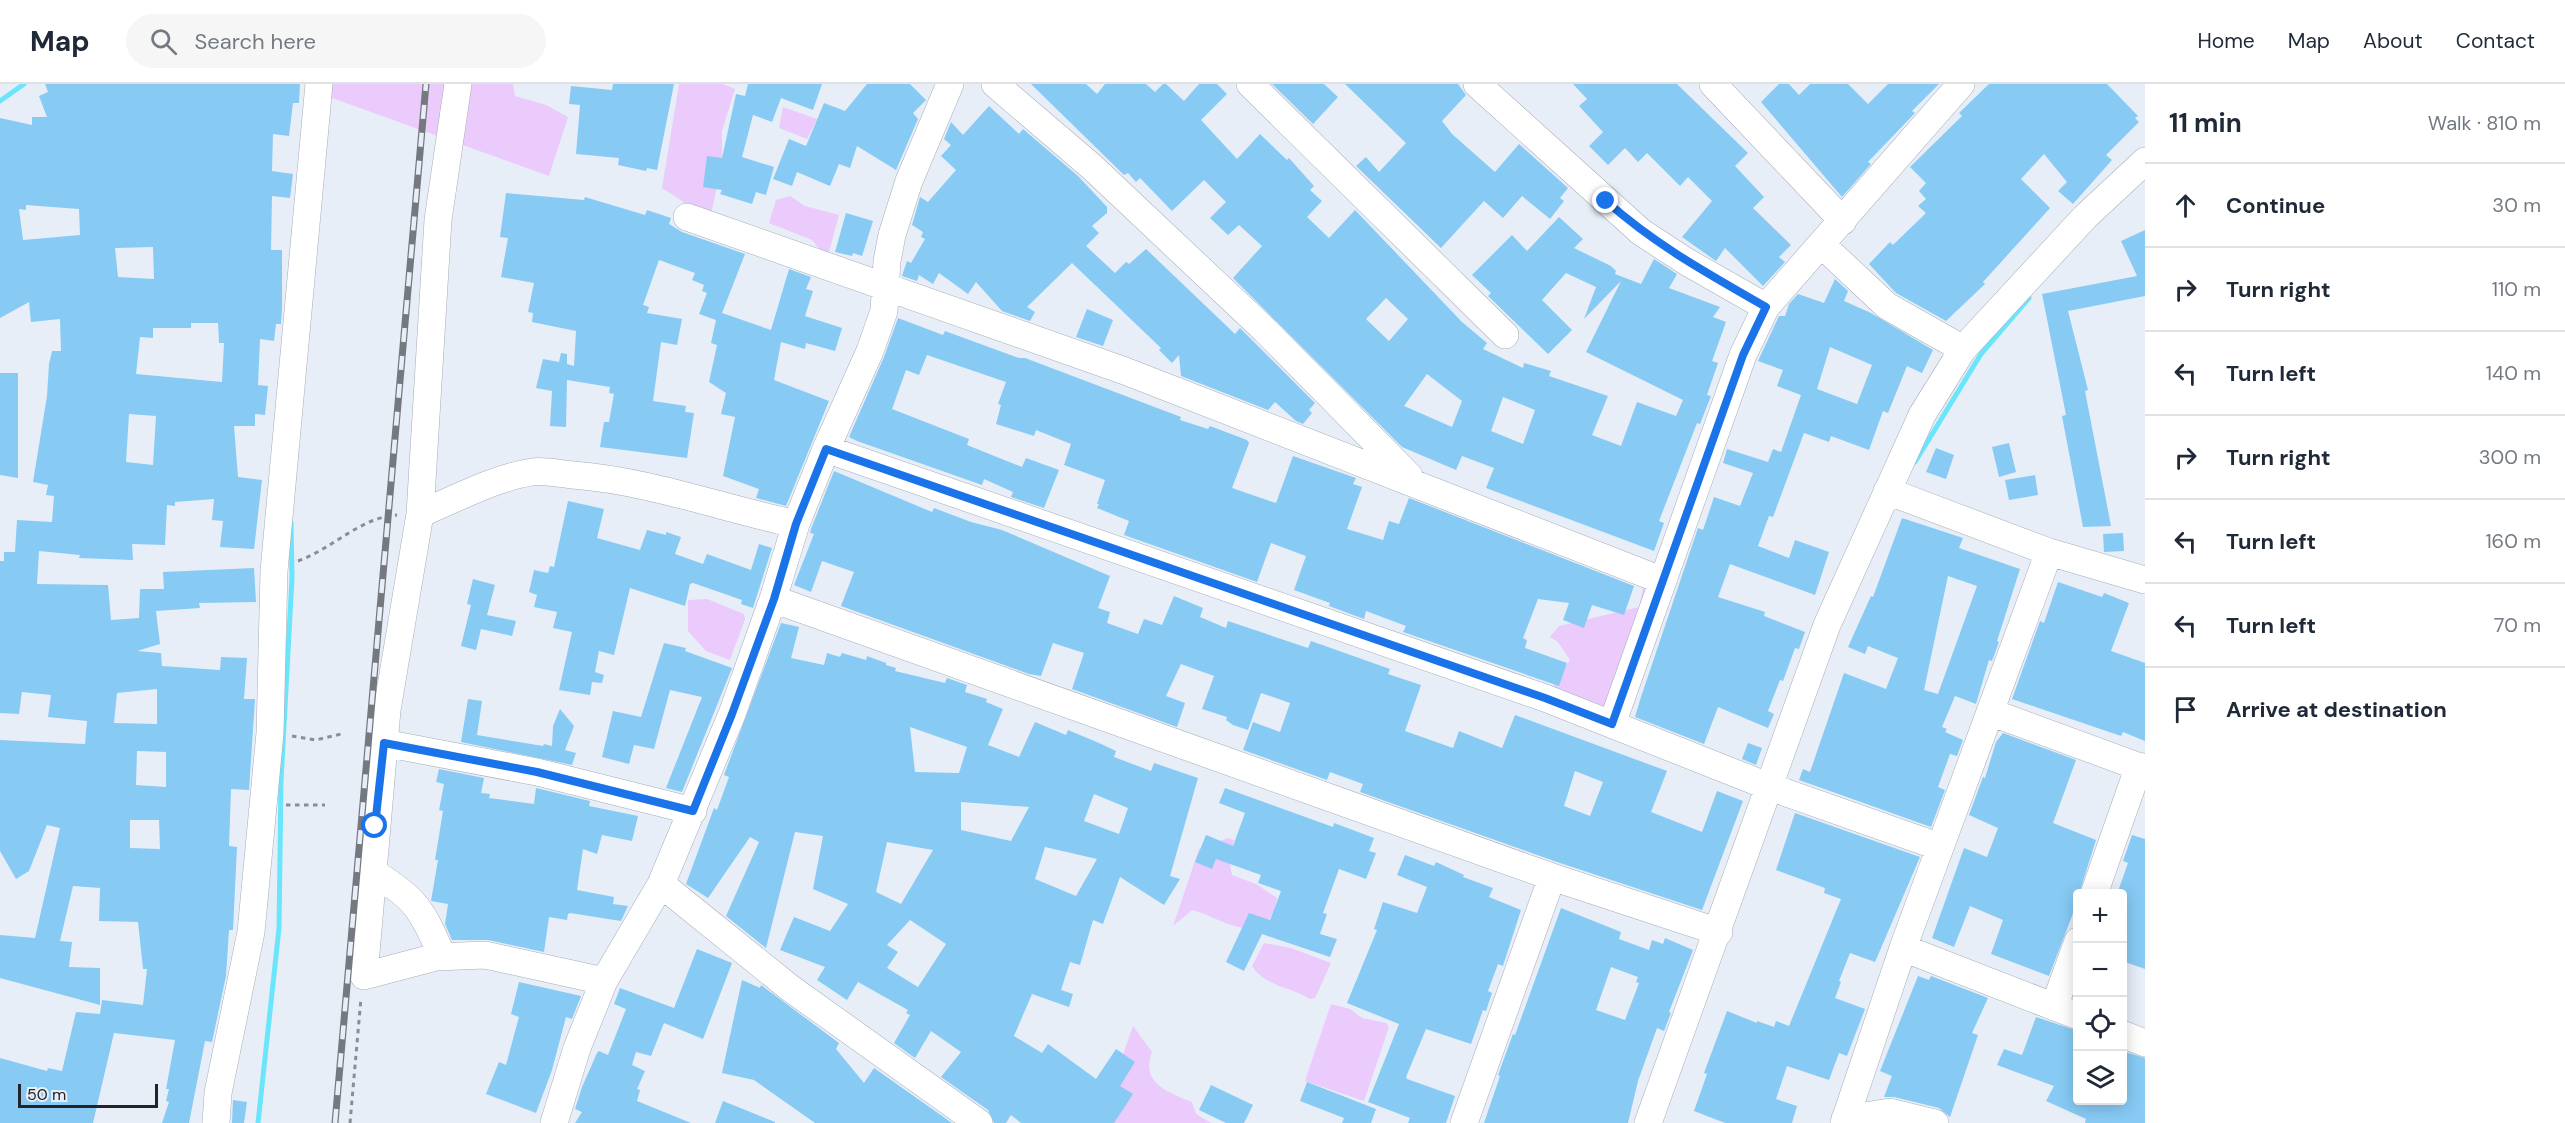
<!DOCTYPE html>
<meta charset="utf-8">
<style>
body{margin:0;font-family:"DM Sans",sans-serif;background:#f6f6f7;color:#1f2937}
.controls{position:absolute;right:18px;bottom:18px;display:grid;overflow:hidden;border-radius:6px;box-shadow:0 3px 15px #0003}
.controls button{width:54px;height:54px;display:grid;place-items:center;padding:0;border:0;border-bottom:2px solid #e0e1e3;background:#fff;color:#1f2937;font:30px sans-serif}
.scale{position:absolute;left:18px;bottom:15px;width:140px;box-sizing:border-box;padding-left:6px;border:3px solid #222428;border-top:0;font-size:16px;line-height:21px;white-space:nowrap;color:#222428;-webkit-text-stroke:4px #e8eef8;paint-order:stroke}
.stop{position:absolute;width:18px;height:18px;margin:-14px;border:4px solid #1a73e8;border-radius:50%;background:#fff}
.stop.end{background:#1a73e8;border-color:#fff;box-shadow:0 2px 6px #0008}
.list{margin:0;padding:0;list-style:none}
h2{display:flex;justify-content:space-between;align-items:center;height:78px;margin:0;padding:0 24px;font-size:26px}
h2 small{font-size:20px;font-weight:400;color:#747a83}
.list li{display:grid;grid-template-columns:39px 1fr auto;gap:18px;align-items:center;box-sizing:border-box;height:84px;padding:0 24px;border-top:2px solid #e0e1e3}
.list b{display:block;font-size:22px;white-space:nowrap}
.list em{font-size:20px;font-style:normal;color:#747a83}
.icon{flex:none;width:33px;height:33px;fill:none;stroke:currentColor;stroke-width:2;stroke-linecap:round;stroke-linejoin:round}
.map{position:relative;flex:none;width:2145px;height:1039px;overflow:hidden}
header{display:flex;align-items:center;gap:36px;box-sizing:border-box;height:84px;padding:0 30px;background:#fff;border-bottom:2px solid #e0e1e3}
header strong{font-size:28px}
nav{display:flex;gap:33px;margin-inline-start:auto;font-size:21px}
.search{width:420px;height:54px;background:#f6f6f7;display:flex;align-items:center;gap:15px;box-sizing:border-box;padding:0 21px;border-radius:33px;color:#747a83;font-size:22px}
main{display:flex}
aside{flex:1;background:#fff}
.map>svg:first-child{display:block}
</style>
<header>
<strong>Map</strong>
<div class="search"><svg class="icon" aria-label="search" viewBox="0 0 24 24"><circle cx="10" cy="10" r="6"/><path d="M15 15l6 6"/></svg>Search here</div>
<nav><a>Home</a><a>Map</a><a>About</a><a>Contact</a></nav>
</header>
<main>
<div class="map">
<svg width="2145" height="1039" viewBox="0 0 2145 1039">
<rect width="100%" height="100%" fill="#e8eef8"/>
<path fill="#ebcafc" d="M308,0H513L515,12L546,21L568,33L549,92L307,5Z
M679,0H723L735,5L722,47V78L711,131L702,130L662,104Z
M783,23L817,35L807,55L779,44Z
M790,112L805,122L839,131L827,175L812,156L769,139L776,116Z
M1667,501L1623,633L1545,614L1570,576L1558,558L1550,553L1559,542L1639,523L1643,504Z
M707,515L744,530L745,535L730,576L706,567L688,547V516Z
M1228,754L1234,756L1229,776L1232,791L1256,800L1277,814C1266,870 1221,833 1192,826L1173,842L1199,765Z
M1264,859L1291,864L1331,879L1315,914L1310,915C1292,903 1264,902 1252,882Z
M1331,920L1350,925L1362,934L1386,939L1389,943L1364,1017L1305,997Z
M1133,942L1152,968C1140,999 1168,1008 1192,1018L1196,1030L1211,1039H1099Z"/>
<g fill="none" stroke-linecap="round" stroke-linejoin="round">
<path stroke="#6be5fb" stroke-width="5" d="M0,17L24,0
M1915,378L1981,270L2029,214
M258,1039L279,844L281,697L292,494L291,439"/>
</g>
<path fill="#87caf4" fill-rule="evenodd" d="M45,0H300L299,19H293L289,52L273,50L272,87L293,90L290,114L272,112L271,166H282V225L281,240H276L274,257L260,255L258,301L268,302L265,331L255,330V342H234L238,393L262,396L254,465L220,463L223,437L212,436L214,415L175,418V422L167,421L165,461L132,460L133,476L79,474L80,471L39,467L37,500L108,501L111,536L139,534L140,505H164L163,488L254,484L256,518L199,519L200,524L156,527L160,560L137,567L161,569L162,582L220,586L221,573L247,574L244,615H255L249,706L231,705L229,762L237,763L233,846H229L226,892L212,958L205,957L189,1039H162L169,1018L166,1017L169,1005H166L175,956L114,949L93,1039H0V974L47,987L48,984L62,987L76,928L100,930L102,916L143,921L147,885H143L138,838L99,837L100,804L73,802L60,857L72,858L69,883L100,884V921L0,894V851L35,854L60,744L47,741L29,787L16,795L0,767V656L85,660L87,637L48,633L51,611L22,608L19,630L0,629V477H4V468H15L17,436L52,438L54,412L46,411L48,401L33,398L47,312L49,280L52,267H61L60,235L31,238L29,218L0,234V34L32,41V33H47L39,12L48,8ZM26,121L79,125L80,151L23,156L19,125L26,126ZM153,163L154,195L118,193L115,164ZM191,239H218L219,259H224L222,298L136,290L140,253L153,254V244H191ZM129,330L156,332L153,381L126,378ZM157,605V640L114,639L117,609ZM137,667L166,668V703L136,701ZM130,736H159L160,765L130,764Z
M613,0H674L657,86L647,84L646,87L618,81L619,74L576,70L580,21L569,20L571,2L612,6Z
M748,0H822L813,26L781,14L772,38L753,31L742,73L774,83L766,111L756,108L752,120L720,110L722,106L703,103L707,72L722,74L736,10L745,12Z
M867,0H910L926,16L913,29L918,35L896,86L857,62L850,84L839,80L830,102L797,88L792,102L773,95L789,55L806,62L824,19L845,27Z
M1031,0H1086L1097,10L1105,0H1146L1155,8L1163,0H1166L1184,17L1199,0H1217L1227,10L1201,36L1237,75L1260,50L1287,76L1289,74L1314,102L1310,106L1322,117L1307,133L1329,154L1355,126L1462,238L1487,259L1483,265L1523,284L1524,279L1551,287L1549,292L1608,312L1592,351L1621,362L1637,318L1676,332L1683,316L1586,268L1621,197L1584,235L1596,203L1566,189L1542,216L1572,246L1548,270L1488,212L1491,209L1472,191L1512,151L1527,167L1559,133L1583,155L1574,164L1611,182L1616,187L1615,190L1641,200L1654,175L1677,190L1669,204L1720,223L1713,233L1726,238L1712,277L1718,279L1707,311L1711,312L1700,340L1697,339L1659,437L1664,439L1654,467L1486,404L1494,384L1462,372L1456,386L1402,363L1233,194L1262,162L1239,141L1228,151L1210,134L1226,118L1204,96L1172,127L1140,94L1136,98L1128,89L1124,91ZM1386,214L1408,235L1389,257L1366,235ZM1427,290L1462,317L1452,343L1404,322ZM1503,313L1535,326L1523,360L1491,347Z
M1272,0H1324L1338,13L1313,40Z
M1345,0H1458L1466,11L1442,37L1452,50L1495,88L1519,60L1568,104L1560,114L1564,117L1550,135L1522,112L1503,134L1484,117L1441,164L1356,82L1366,73L1379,88L1406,59Z
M1573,0H1677L1748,69L1735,82L1764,113L1753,124L1791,161L1779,173L1785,178L1763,202L1725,164L1716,177L1682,153L1712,117L1688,93L1680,102L1647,69L1638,78L1625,64L1608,81L1589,62L1603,48L1579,22L1587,15Z
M1779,0H1789L1799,11L1810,0H1848L1868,20L1888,0H1939L1912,27L1915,29L1868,78L1871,80L1842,113L1761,18Z
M1989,0H2107L2138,32L2135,34L2139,38L2106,71L2112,76L2073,120L2058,107L2067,98L2044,70L2021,95L2050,124L1983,198L1985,200L1946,237L1896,209L1869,180L1890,158L1893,161L1926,129L1918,122L1926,115L1919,107L1926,99L1910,83L1962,32L1959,29Z
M989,22L1019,50L1023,45L1078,92L1107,123V129L1092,142L1099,149L1086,162L1115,189L1126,178L1129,180L1146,165L1235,250L1240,244L1315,319L1309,326L1312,329L1303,340L1296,337L1275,318L1268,326L1181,292L1179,271L1172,279L1159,266L1161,264L1072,179L1027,223L1035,228L1030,237L1002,227L976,198L968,210L939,189L933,200L919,191L917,197L902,192L907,177L911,179L925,155L921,153L923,148L912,141L920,113L928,118L956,86L941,72L951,61L944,55L951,38L963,51Z
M506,109L584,116L585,113L645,131L647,126L671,134L669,140L682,148L745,170L722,229L771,246L789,185L811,193L806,205L813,207L805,232L842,244L835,267L806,259L805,265L781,258L774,296L829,317L786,422L756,414L759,405L723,392L735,333L721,330L726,309L709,298L717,261L711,259L716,236L699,230L707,209L702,207L704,201L692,196L695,189L659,176L643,221L649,223L647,229L682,235L677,261L661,258L653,317L686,322L685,328L694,329L687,374L600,363L604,338H609L614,310L609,309L610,303L567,296L566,343L550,342L552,307L536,304L543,275L559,278L561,269L567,270V280L574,282L576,247L532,238L533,229L528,228L534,199L501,193L508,154L500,153Z
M846,129L873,137L862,172L853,169L852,172L835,168Z
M2145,146V212L2068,227L2088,306L2085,307L2111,442L2083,443L2062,332L2066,331L2042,210L2137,192L2121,157Z
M1835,195L1848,207L1844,217L1871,229L1933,266L1922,289L1907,282L1888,329L1883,327L1869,366L1831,352L1829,358L1804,349L1773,433L1769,432L1758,462L1789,474L1795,456L1829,468L1815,511L1730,480L1718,513L1765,528L1764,532L1805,548L1799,565L1795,564L1783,597L1780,596L1768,627L1774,630L1768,644L1718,623L1704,660L1635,633L1641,613L1698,444L1703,446L1714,413L1740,422L1753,389L1723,379L1727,365L1768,378L1773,365L1781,368L1801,311L1777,302L1783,286L1758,277L1779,232H1785L1789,220L1798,210L1824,219ZM1830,263L1872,281L1857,320L1817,305Z
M1087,225L1113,236L1103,262L1076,253Z
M898,234L943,251L945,247L1019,274H1025L1181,333L1180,336L1208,345L1210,342L1247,356L1249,359L1232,404L1276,419L1293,372L1356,394L1353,400L1362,403L1347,445L1383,456L1389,437L1399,440L1409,414L1634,502L1624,531L1592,521L1584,544L1563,536L1569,519L1538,515L1523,554L1527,556L1525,564L1567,579L1559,602L1403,548L1406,542L1366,527L1364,535L1329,522L1330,519L1294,506L1306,472L1271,459L1257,498L1124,451L1129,437L1097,424L1099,420H1097L1105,396L1064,381L1071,360L1036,346L1034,352L996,340L1001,321L998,320L1006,298L927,271L919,291L906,286L892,325L969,355L967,361L1022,383L1026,374L1059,386L1044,424L1011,413L1013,408L984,395L982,401L857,357L849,353L884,273Z
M0,289H18V394L0,391Z
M2009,359L2016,388L1999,393L1992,363Z
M1936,364L1954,371L1946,395L1926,388Z
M834,387L932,428L934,424L971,438L1002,446L1110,492L1098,524L1110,528L1107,539L1138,550L1144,535L1162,541L1174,512L1203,524L1200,533L1226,544L1228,537L1308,564L1311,557L1390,585L1388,590L1421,601L1405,647L1453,664L1459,647L1502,664L1515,631L1667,687L1651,728L1702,748L1717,707L1743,717L1702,826L1557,778L1360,708L1363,700L1330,688L1327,696L1243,666L1253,638L1280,648L1290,619L1261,609L1248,646L1233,641L1226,636L1227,633L1202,625L1214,592L1181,580L1166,612L1185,619L1177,643L1072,605L1084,569L1053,559L1041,592L1029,590L841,522L854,488L822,477L811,508L794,501L814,450L810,449L811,445ZM1575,687L1603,698L1590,732L1564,722Z
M2035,391L2038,411L2009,416L2005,396Z
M568,417L604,425L597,454L640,466L647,446L666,451V448L681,453L675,470L703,480L707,470L751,486L759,460L772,464L753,524L741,520L742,516L693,499L690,500L685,522L630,504L614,571L599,567L595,588L604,591L602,599L592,598L590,611L559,606L572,548L553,544L557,528L534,523L537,511L529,508L534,486L548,489L550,482L554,483Z
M1902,434L1963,454L1959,464L2020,485L1997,557L1999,558L1992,577L1989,576L1976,620L1955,612L1942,643L1947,645L1945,648L1963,656L1957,672L1950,670L1938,703L1945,706L1931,743L1799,696L1803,685L1810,688L1844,589L1886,605L1898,574L1868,562L1865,570L1848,563L1871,512L1873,513ZM1948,492L1977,502L1938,610L1924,606Z
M2123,449L2124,467L2104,468L2103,450Z
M473,495L495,501L487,531L516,537L512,552L481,545L476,566L461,562L471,521L467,520Z
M2058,498L2102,513L2104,509L2129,519L2111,567L2145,579V657L2123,648L2121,652L2012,615L2040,537L2044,539Z
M781,539L799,543L791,574L824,581L827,569L840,573L842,569L866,576L867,572L886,579V581L896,584L895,587L945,599L947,594L967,601L965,608L987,615L986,618L1003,625L988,661L1019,673L1035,638L1066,651L1068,646L1099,659L1116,667L1114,673L1151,687L1154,679L1198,694L1170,792L1180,795L1164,821L1120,793L1103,840L1093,836L1080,881L1070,878L1061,906L1073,910L1069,923L1032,910L1014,952L1042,969L1048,960L1096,995L1116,965L1135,978L1120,1002L1133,1010L1114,1039H1021L1011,1031L1006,1039H994L988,1026L941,993L961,968L931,947L915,974L894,959L910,931L906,929L908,926L858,898L847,916L817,896L825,883L780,866L794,833L830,847L848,820L813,805L823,752L795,748L766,864L726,832L759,758L750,753L708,814L686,800L714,724L717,726L729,693L724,691ZM910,643L967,663L959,689L915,688ZM1094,710L1128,724L1119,750L1084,737ZM961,718L1029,723L1011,757L961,746ZM887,758L933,766L901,820L876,808ZM1045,763L1097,775L1076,812L1035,795ZM910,836L946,860L918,903L887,884L898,868L887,861Z
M664,559L686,564L685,567L732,584L682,708L666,704L702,613L670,606L654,665L634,661L629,680L602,673L613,627L641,633Z
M468,615L482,617L477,651L543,662L544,660L552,662L553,642L560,625L574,642L565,666L576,669L572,681L461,658Z
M2003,649L2076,676L2053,739L2096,756L2072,832L2049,892L1991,870L2003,836L1970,822L1954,863L1932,854L1964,764L1987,773L1998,744L1969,731L1983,693L1985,694L1996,658Z
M1748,659L1762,664L1756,681L1742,675Z
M439,685L484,694L481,709L490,710L489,714L534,720L536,704L590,717L589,722L638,732L632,757L602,751L597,770L583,765L577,806L614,813L613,820L628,822L621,837L570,829L568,830L567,836L549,833L544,868L488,856H452L445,840L448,820L431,817L438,776H435L443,727L439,726L444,700L436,698Z
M1225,704L1333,743L1334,739L1374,754L1369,767L1376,769L1366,795L1339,785L1323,829L1327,830L1320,850L1337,855L1330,873L1262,850L1244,887L1226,878L1249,829L1270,836L1281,807L1258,799L1261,791L1216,775L1212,785L1195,778L1206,751L1233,762L1245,729L1219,719Z
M1795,729L1920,773L1875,878L1850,869L1839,897L1841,898L1835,914L1865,925L1847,972L1839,969L1829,996L1787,982L1776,1015L1797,1022L1792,1039H1725L1694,1027L1707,990L1704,989L1727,927L1757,939V937L1774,943L1776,937L1789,942L1841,815L1824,809L1825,804L1776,786Z
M2132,751L2145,755V885L2122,877V810H2117L2128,779L2123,777Z
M1405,771L1434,782L1436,778L1464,791L1463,793L1493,804L1489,813L1521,826L1503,882L1498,880L1488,907L1492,909L1486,927L1483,926L1471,960L1426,945L1406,993L1407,995L1455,1012L1446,1039H1408L1410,1034L1368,1018L1399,940L1347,919L1377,846L1374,845L1383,818L1417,829L1427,803L1397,791Z
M1561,824L1621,848L1619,855L1649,866L1652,856L1663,860L1665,854L1693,866L1669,928L1671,929L1664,947L1657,944L1638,997L1628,1039H1484L1500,992L1498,991L1513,950L1515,951ZM1611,883L1638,893L1636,898L1639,899L1625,936L1596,926Z
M697,865L732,879L703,955L664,939L651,972L636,968L632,981L645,987L637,1005L640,1006L637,1017L691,1039H575L582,1028L575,1025L582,1003L597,969L599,967L608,971L626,925L614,920L620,904L674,924Z
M1918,892L1929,896L1931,892L1988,914L1972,949L1978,951L1950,1033L1939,1024L1894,1013H1884L1892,992L1880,987Z
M742,896L760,904L761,901L839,959L836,965L864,999L874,984L952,1039H815L754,996L722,989Z
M519,898L581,912L572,935L566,933L552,986L536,1029L486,1010L499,978L506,981L519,933L511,930Z
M2036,933L2078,947V1017H2122V967L2145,974V1039H2085L2086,1035L2046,1017L2054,1002L1997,981L2004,965L2022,971Z
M1307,998L1376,1025L1371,1039H1342L1344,1034L1300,1017Z
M1211,1001L1253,1021L1244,1039H1226L1199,1026Z
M233,1016L247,1018L244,1039H232Z
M723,1017L775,1038V1039H715Z"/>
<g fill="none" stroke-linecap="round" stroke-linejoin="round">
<g stroke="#a7acb6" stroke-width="28">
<path id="minor" d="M458,0L438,136L420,430L387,626L364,892L436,873L485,871L604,897
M995,0L1092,83L1266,247L1409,392
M1250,0L1505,251
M1477,0L1641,148L1687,178L1766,223
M1713,0L1843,137
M687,133L1125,287L1661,496
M1821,160L1887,222L1963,265
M826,365L1545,614L1770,703L1940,763
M1887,407L2049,468L2145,496
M420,430C455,415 494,394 532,388C544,386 560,390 573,391C650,397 721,424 796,440
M773,515L1552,793L1719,848
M1990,628L2145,685
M1612,640L1743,271L1766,223L1961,0
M384,659L537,688L693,727
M372,788C415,813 423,827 442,872
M661,800L790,904L979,1039
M2094,810L2139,682
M1903,864L2078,932
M2054,923L2078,857
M2122,950L2145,959
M1845,1035L1890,1028L1935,1039
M216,1039L218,1009L251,848L270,649L274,487L319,0
M554,1039L577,964L604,897L661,800L732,630L773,515L796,440L826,365L870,267L884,227L887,177L892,151L909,97L950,0
M1464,1039L1552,793
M1648,1039L1827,541L1922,331L1963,265L2085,133L2145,77
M1844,1039L1903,864L2049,468"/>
</g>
<path stroke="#898e95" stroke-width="3" stroke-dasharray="4.5 4.5" stroke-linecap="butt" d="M298,477C332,465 361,433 397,431
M292,652L316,656L341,650
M286,721H325
M350,1039L361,914"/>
<use href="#minor" stroke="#fff" stroke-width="27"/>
<g stroke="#75797f" stroke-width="7">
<path id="rail" d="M335,1039L426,0"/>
</g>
<use href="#rail" stroke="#e8eef8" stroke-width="4.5" stroke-dasharray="14" stroke-linecap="butt"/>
</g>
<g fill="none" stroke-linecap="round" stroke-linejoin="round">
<path stroke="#1a73e8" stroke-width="8" d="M375,742L384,659L537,688L693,727L732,630L774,515L796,440L826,365L1545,614L1612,640L1743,271L1766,223C1707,189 1657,162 1606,117"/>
</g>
</svg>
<div class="controls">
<button>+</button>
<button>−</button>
<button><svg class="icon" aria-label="locate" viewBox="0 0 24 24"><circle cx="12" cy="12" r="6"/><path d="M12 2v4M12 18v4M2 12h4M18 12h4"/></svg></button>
<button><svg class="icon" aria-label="layers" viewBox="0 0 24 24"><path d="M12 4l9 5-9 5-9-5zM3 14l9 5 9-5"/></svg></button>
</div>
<div class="scale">50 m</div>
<div class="stop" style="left:375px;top:742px"></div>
<div class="stop end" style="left:1606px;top:117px"></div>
</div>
<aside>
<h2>11 min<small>Walk · 810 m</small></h2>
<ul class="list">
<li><svg class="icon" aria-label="ahead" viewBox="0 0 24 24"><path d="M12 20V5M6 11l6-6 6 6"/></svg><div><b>Continue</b></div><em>30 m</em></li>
<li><svg class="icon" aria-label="right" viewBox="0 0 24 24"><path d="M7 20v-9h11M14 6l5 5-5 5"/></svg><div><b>Turn right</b></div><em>110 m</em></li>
<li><svg class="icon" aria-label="left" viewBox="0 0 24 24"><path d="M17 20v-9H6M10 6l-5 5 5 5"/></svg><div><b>Turn left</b></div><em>140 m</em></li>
<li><svg class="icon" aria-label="right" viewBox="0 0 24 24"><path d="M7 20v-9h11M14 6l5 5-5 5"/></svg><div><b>Turn right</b></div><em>300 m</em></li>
<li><svg class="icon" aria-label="left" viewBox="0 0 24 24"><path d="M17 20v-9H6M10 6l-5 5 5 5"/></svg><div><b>Turn left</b></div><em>160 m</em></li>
<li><svg class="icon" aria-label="left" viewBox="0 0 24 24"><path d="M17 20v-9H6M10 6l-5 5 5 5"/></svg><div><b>Turn left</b></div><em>70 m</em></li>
<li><svg class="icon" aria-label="arrive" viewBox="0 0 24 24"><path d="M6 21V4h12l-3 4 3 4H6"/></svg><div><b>Arrive at destination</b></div></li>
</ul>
</aside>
</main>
